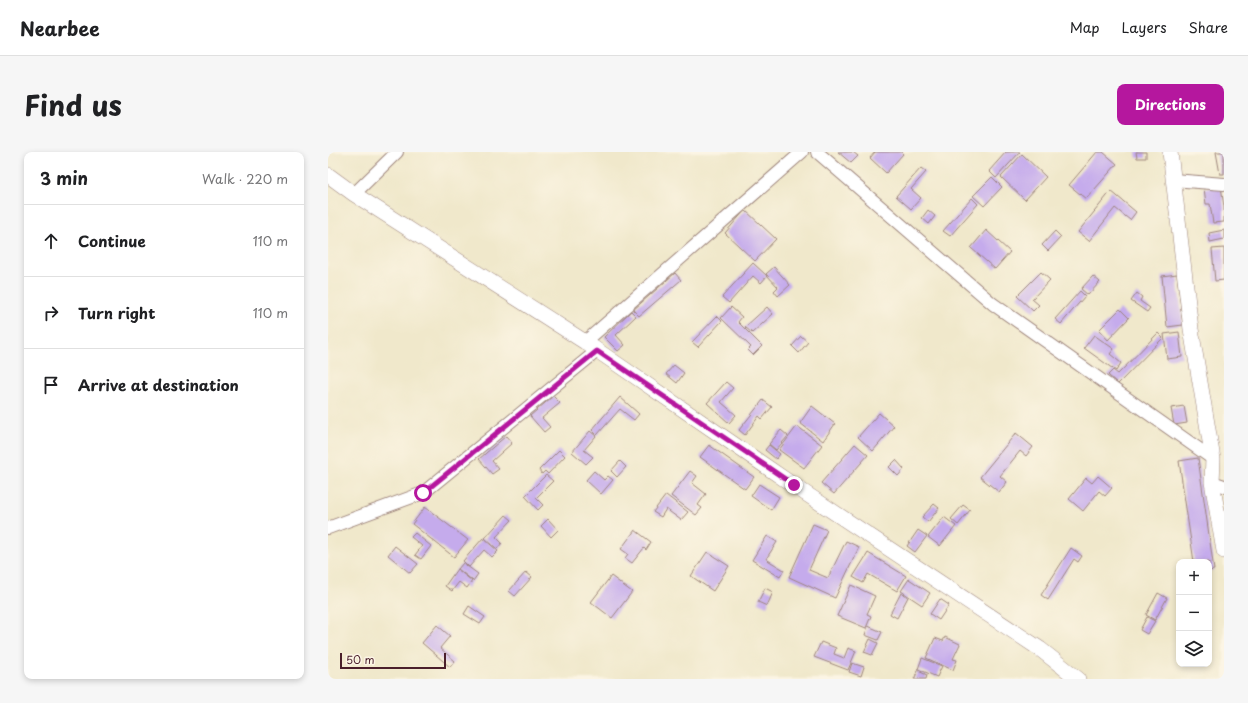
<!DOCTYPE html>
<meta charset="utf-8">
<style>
body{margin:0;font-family:"Playpen Sans",sans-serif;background:#f6f6f6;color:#202124}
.controls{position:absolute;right:12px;bottom:12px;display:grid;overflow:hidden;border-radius:8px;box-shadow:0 2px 6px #0003}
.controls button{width:36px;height:36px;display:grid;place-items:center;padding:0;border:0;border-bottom:1px solid #e0e0e0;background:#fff;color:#202124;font:20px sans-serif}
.scale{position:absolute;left:12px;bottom:10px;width:106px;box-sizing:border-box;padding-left:4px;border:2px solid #4a1f2b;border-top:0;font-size:11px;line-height:14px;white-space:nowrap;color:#4a1f2b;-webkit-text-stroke:3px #fcf5e5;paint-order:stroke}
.stop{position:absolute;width:12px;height:12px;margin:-9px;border:3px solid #b5179e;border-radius:50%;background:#fff}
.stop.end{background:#b5179e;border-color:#fff;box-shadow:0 1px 4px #0008}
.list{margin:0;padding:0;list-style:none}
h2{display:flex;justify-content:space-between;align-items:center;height:52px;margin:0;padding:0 16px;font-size:17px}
h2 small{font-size:13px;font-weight:400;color:#757577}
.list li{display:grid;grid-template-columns:26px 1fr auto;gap:12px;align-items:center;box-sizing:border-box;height:72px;padding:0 16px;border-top:1px solid #e0e0e0}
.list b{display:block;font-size:15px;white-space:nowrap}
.list em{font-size:13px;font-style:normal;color:#757577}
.icon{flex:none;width:22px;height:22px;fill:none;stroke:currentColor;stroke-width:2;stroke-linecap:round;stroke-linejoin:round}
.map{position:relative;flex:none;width:896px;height:527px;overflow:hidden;border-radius:8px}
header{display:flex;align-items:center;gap:24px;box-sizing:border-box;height:56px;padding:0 20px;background:#fff;border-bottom:1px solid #e0e0e0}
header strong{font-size:19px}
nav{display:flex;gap:22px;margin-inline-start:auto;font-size:14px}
.intro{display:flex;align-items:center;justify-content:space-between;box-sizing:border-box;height:96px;padding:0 24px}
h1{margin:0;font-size:28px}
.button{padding:10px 18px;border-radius:8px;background:#b5179e;color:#fff;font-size:14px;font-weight:700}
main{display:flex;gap:24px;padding:0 24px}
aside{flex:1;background:#fff;border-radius:8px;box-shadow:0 2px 6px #0003}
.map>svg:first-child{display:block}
</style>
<header>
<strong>Nearbee</strong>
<nav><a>Map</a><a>Layers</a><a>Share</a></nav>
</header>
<div class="intro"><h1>Find us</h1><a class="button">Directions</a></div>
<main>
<aside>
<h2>3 min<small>Walk · 220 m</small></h2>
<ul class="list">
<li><svg class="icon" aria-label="ahead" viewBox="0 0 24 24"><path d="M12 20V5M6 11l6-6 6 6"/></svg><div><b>Continue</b></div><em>110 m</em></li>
<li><svg class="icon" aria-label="right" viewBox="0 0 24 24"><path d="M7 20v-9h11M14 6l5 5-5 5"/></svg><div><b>Turn right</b></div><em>110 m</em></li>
<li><svg class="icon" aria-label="arrive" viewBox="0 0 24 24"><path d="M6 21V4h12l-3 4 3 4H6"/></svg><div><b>Arrive at destination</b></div></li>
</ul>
</aside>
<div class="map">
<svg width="896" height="527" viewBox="0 0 896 527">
<rect width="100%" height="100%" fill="#fcf5e5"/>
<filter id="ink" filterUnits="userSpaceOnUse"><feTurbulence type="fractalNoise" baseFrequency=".025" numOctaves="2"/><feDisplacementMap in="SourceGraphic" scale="8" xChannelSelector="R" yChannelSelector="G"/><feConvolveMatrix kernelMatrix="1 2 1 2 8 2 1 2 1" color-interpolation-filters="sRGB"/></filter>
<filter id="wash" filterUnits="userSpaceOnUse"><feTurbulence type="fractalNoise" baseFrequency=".012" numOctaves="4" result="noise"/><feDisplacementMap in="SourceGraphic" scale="16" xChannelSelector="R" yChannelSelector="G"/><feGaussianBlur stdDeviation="0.9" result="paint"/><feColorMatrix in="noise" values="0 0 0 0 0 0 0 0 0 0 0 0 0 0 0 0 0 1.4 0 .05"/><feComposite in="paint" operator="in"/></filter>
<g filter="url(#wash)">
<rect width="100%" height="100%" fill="#f0e8cb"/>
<g id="blocks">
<path fill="#c5abec" d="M510,0H525L530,4L523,11Z
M547,0H573L575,2L558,21L542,6Z
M678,0H692L668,26L661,19Z
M769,0H775L789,12L758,47L741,33Z
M808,0H818V6H809Z
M888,0H896V22H892Z
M694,2L718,25L697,48L673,25Z
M593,16L598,20L583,37L593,46L583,57L568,44Z
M664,25L674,35L656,54L645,44Z
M893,34L896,55V70L885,71L882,52H878L876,36Z
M783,39L808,60L802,68L787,56L761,89L750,80Z
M644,46L650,52L622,84L615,79Z
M417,58L448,87L427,109L397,81Z
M600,58L607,64L601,72L594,66Z
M658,78L682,100L667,117L643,96Z
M896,78V87L882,90L881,81Z
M727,79L733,85L720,99L714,93Z
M896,96V128L887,129L884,97Z
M425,111L439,124L433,131L425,124L401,151L394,145Z
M446,115L462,133L450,144L446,139L450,135L438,122Z
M713,120L722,128L704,147L711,153L705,159L689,144Z
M347,121L353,128L311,164L305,158Z
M849,122L855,173L839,175L834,124Z
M765,124L772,130L760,143L753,137Z
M752,139L757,144L733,172L727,167Z
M809,141L814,145L812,149L822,156L819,160L803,149Z
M403,155L414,165L410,170L434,194L425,203L420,198L423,195L393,166Z
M439,155L445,162L424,181L417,175Z
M792,157L801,166L780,188L771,178Z
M303,159L308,164L288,183L297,193L290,199L276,185Z
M389,164L394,169L370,195L364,190Z
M851,180L854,205L839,207L836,182Z
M830,181L835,186L790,232L780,223L785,218L790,222Z
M766,183L786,197L782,202L793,211L788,219L756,196Z
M473,184L480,190L471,201L464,194Z
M346,213L356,221L349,231L338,222Z
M398,230L405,236L393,250L408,263L401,271L379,251Z
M225,244L232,251L214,266L222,275L216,280L202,264Z
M292,245L311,262L306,268L292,257L269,283L264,278Z
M435,248L444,255L434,267L431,264L417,283L411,278Z
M484,254L507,272L495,289L472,271Z
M856,254L859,271L846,273L843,256Z
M551,261L566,274L545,299L530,285Z
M469,274L494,293L476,316L451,298Z
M453,278L460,284L448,298L441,292Z
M262,279L268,284L256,298L265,305L258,312L244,300Z
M688,281L705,295L698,304L692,299L672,324L679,330L671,340L652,325Z
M178,284L184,291L164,309L171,317L164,322L151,307Z
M527,292L540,303L506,342L493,331Z
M381,293L426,325L417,337L372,305Z
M441,293L452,302L448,307L437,298Z
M231,298L237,304L220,322L217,319L214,322L211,318Z
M870,306L886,418L881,419V410H866L851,309Z
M568,308L576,317L570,324L561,315Z
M292,309L298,315L289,325L283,319Z
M266,319L276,328L280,324L285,328L273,342L258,328Z
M362,319L369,324L364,331L378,342L370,353L374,356L368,363L343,344Z
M218,323L225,329L208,346L215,353L210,358L197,344Z
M770,324L784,336L777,344L771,339L755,359L741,347L758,326L764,331Z
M431,332L451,345L443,358L423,344Z
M338,343L360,360L353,368L338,357L333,365L325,360Z
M606,352L611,356L600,370L594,365Z
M635,353L642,358L630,373L623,367Z
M97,355L140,388L126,405L84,372Z
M178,363L184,368L168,385L174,391L169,397L157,386Z
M616,365L628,374L612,394L600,385Z
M220,367L230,378L223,385L213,374Z
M485,372L499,378L481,418L500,426L518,389L531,395L507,446L461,425Z
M307,378L323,390L318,398L316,396L304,411L297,406L300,402L293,397Z
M590,378L599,384L587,400L579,394Z
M87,381L103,394L93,407L87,403L94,394L83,385Z
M439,384L449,390L438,407L456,418L452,425L424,408Z
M155,386L170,399L164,405L156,398L141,415L135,409Z
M67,394L90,412L82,421L60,403Z
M743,396L754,404L750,410L746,407L720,448L713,443Z
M379,400L401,414L385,439L363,424Z
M540,401L578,424L569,439L540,422L535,431L525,425Z
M135,411L150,422L145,429L130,417Z
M129,417L144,429L139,436L131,430L124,439L117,434Z
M198,420L204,425L187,444L181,439Z
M283,424L304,440L284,466L263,450Z
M581,427L602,441L594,453L573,439Z
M523,433L547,444L539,462L543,464L538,476L509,464Z
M437,436L445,440L439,454L430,450Z
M573,441L580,445L569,466L562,462Z
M830,441L839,446L827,468L818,463Z
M612,447L621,453L611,468L602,462Z
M141,454L157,465L152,472L136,462Z
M819,465L827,469L819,482L812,478Z
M109,473L122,484L112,496L127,509L122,515L94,491Z
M540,474L554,480L550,488L537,483Z
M617,485L632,492L625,507L629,508L625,518L598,506L607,486L615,489Z
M542,487L550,491L544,503L536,500Z
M493,490L508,496L506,502L516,506L520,496L528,499L520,518L486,505Z
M594,506L614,514L609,525L590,517Z
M524,511L536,515L533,524L521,520Z
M590,519L599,523L598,527H586Z"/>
</g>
</g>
<g filter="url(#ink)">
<use href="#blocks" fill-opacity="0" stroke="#9d847b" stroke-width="1"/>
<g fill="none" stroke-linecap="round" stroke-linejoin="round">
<g stroke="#9d847b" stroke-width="14">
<path id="minor" d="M489,0L665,152L885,307
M845,28L896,32
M26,42L69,0
M257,190L474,0
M884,330L896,334
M0,376L95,341L269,199"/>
</g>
<g stroke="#9d847b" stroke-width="16">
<path id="tertiary" d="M842,0L863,177L885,307L884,330L896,399
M0,23L26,42L257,190L465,333L712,497L750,527"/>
</g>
<use href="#minor" stroke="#fff" stroke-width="12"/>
<use href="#tertiary" stroke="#fff" stroke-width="15"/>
</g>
</g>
<g fill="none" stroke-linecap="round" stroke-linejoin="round" filter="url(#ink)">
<path stroke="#b5179e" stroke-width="5" d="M95,341L269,199L466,333"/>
</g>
</svg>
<div class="controls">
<button>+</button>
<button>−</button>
<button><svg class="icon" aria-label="layers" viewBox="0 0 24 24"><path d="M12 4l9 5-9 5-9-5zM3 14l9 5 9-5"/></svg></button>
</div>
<div class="scale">50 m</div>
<div class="stop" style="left:95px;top:341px"></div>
<div class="stop end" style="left:466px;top:333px"></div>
</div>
</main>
